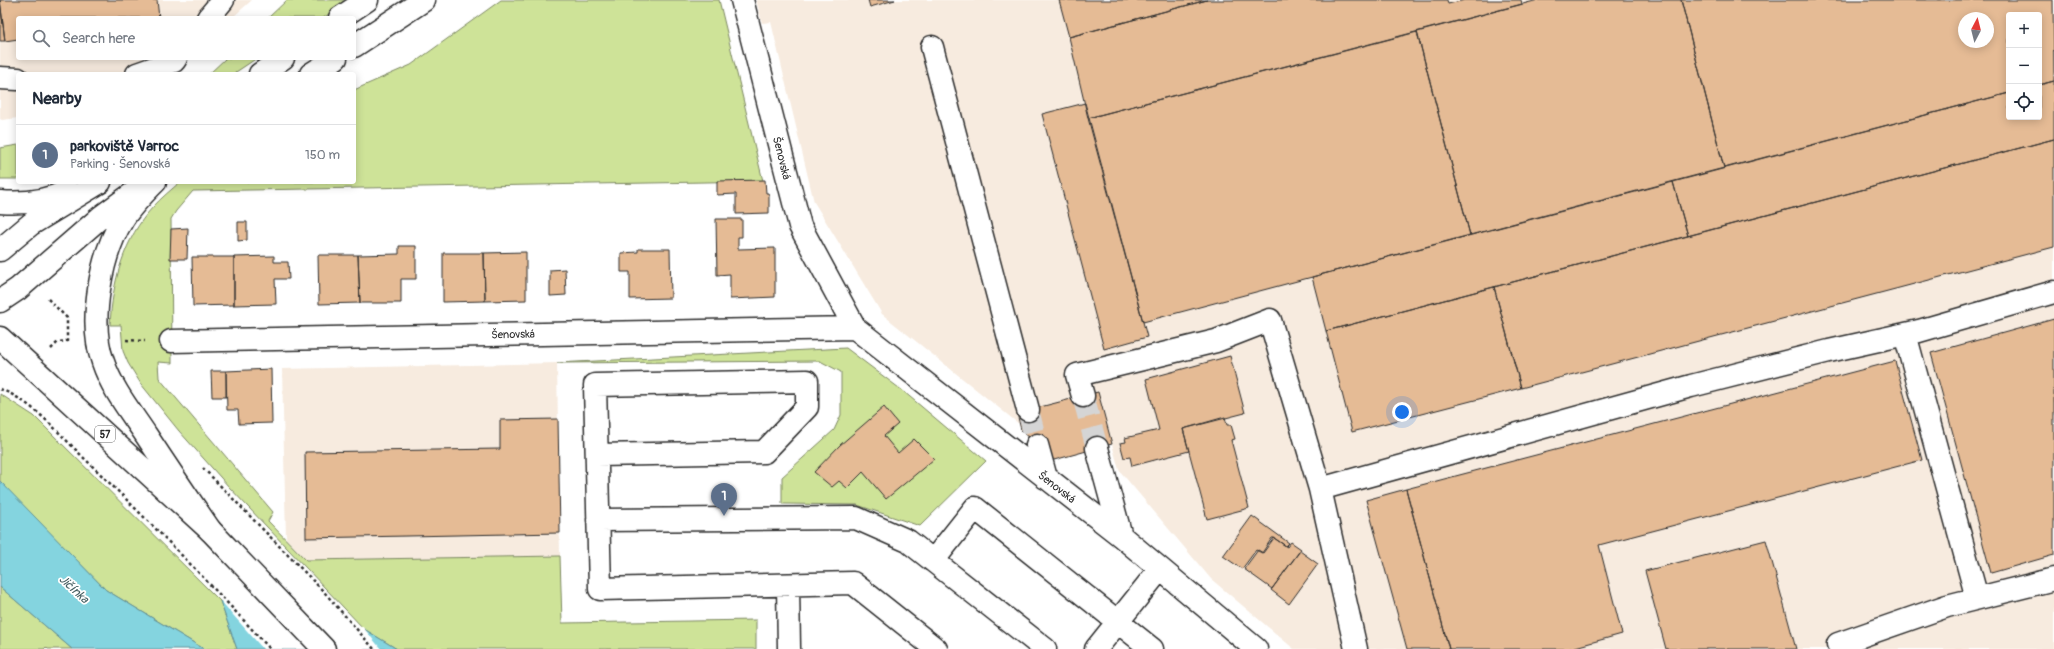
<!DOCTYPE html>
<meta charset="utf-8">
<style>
body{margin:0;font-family:Pangolin,sans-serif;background:#f2f2f3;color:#1f2937}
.controls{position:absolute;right:12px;top:12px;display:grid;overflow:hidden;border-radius:4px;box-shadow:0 2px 10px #0003}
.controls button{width:36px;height:36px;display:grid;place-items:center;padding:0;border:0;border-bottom:1px solid #e0e1e3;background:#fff;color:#1f2937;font:20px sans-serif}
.compass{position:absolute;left:1958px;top:12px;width:36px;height:36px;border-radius:50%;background:#fff;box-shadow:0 2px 10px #0003;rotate:7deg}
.you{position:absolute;left:1402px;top:412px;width:14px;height:14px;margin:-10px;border:3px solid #fff;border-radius:50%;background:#1a73e8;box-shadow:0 0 0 6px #1a73e833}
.badge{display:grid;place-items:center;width:26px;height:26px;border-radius:50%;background:#0b8043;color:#fff;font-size:13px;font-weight:700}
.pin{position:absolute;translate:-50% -33px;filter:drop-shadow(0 1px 2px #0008)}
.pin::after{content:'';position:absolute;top:21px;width:14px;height:12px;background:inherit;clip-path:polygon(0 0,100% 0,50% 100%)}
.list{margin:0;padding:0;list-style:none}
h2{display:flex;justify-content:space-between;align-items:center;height:52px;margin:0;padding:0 16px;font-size:17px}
h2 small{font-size:13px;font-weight:400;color:#747a83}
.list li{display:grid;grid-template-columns:26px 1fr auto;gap:12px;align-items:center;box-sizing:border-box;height:60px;padding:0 16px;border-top:1px solid #e0e1e3}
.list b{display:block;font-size:15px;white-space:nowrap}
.list p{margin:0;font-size:13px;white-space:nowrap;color:#747a83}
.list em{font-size:13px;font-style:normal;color:#747a83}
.icon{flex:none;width:22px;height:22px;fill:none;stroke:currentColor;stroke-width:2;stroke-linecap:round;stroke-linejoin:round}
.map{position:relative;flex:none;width:2054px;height:649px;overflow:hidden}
.search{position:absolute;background:#fff;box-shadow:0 2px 10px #0003;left:16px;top:16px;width:340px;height:44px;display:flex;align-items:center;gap:10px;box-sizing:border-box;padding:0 14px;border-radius:4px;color:#747a83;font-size:15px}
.panel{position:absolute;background:#fff;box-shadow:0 2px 10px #0003;left:16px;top:72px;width:340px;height:112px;border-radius:4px}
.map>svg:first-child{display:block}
</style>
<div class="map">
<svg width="2054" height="649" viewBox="0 0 2054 649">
<rect width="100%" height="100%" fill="#fff"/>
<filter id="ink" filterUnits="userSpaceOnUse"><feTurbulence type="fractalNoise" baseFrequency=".025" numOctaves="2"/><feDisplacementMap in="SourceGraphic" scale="8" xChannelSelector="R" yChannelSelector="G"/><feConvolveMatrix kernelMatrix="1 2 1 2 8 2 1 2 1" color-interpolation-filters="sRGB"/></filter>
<g filter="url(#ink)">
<path fill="#f7ebdf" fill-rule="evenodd" d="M0,0H252L232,18H18V58H187L170,74H18V118L2,120L0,119Z
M756,0H2054V649H1294L1211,579L1119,470L1112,444L1054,460L1021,430L1019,424L882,314L814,202L771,22L762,23ZM2009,15H2039V117H2009ZM1964,18H1988V42H1964Z
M557,363L560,556L306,560L286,539L282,369Z"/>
<path fill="#cee398" stroke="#7c8762" d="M287,0H350L323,18H268Z
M501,0H719L763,181L193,191L176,211L171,219L172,363L158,362L159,378L273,512L268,521L306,560L560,556L562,623L756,620V649H397L364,629L229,487L179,431L141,384L128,363L123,351L121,325H110C112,283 124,238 153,207C161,198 171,190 180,182H354V90L411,65Z
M226,58H257L233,74H209Z
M18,145V179H0V148Z
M846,348L903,391L986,461L920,526L857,505L782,504V477L834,430L841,415V372L820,361L557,363Z
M0,394L34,416L220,601L237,649H204L106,590L10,493L0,481Z
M0,587L72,649H48L46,647L44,649H0Z"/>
<path fill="#84d4df" stroke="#609097" d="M0,481L106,590L204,649H72L0,587Z
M220,601L285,619L364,629L397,649H237Z"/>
<path fill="#fff" d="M219,599L285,617L362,626L381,649H263Z"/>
<path fill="#e5bb95" stroke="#2b2b2b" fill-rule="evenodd" d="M0,0H157L159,18H18V39L5,41Z
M0,0L5,41H0Z
M868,0H895L870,7Z
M1059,0H1207L1069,37Z
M1207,0H1447L1448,4L1465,0H1521L1522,4L1088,118L1069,37Z
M1538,0H1681L1724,168L1470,235L1417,32Z
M1681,0H2053L2054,81L2039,85V15H2009V93L1724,168ZM1964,18H1988V42H1964Z
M1417,32L1470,235L1143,322L1088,118Z
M2054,81V139L1688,236L1673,182L2009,93V117H2039V85Z
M1085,103L1147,337L1104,349L1042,114Z
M2054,139V247L1521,388L1494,287Z
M765,180L766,193H768L769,195V213L736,214V194L717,195V181Z
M1673,182L1688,236L1326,331L1312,277Z
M716,219H742V237H738V249L775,248V297L730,299V274L717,275Z
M238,222H247V240L238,241Z
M188,228L187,259H170L171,229Z
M399,246H416V279H401V303H360L358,255L399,254Z
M638,249H670L671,298L630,299V272H621V253L638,252Z
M526,252V300L485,301L484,253Z
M443,253H484L485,301L443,302Z
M318,255H358L360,303L319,304Z
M274,256V262H288L289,279H275L276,304L234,305V257Z
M192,257H234V305L193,306Z
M565,269L566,295L550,296V270Z
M1494,287L1521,388L1352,432L1326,331Z
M2054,319V555L1991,573L1931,353Z
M1230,356L1245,413L1183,429L1189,451L1132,466L1130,457L1124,458L1120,443L1126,442L1125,438L1159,430L1146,379Z
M1895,361L1922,460L1599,545L1622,634L1568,649H1449L1406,489Z
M271,369L272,423L239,424L238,410H227L226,371Z
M211,371H226V397H212Z
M1098,392L1112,444L1054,460L1021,430L1017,413Z
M884,407L898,424L884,436L898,453L914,439L934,459L886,499L863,472L847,488L839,481L832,487L814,472L840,445Z
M1225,417L1227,425H1231L1235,439L1231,440L1249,508L1207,519L1183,429Z
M558,419L560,533L306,538L305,452L500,449V420Z
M1406,489L1449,649H1407L1366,500Z
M1252,516L1289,543L1286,546L1274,538H1272L1262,553L1256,550L1242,569L1223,556Z
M1274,538L1287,547L1291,542L1301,549L1272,589L1244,569L1258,550L1263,553Z
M1766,540L1796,649H1666L1645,571Z
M1300,551L1318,564L1289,604L1271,590Z"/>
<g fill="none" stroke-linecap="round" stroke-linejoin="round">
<path stroke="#d5d5d5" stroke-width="22" stroke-dasharray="22 11" stroke-linecap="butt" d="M1083,396L1097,448
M1028,410L1037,445"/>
<g stroke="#2b2b2b" stroke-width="25">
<path id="minor" d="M742,0L800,226L855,328L1121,536L1256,649
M208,18L223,0
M932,47L1028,410
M137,74L174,61L176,58
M0,78L18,79
M1905,334L1977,598
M171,341L855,328
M1083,396L1077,375L1216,341L1270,320L1320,489L1356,649
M1037,445L1046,478
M1097,448L1121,536
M597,455L764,452L807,407V381L595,385L600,589L853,583L936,649
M1320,489L1691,386L1829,351L1919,331L2054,292
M598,520L856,518L908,541L1045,649
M933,561L975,508L1152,649
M788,585L789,649
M1838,644L1947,606L2054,579
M1096,649L1160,569"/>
</g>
<g stroke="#2b2b2b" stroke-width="25">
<path id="major" d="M0,338L210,530L324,649"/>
</g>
<g stroke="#2b2b2b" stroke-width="25">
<path id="highway" d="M340,18L367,0
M354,46L424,0
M260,74L283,58
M311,74L336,58
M155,182C143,194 132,205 123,219C101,254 88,322 103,362C112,389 130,411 146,435C167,467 188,498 210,530
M0,202C23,204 47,201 68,191
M0,250L31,224L100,182
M0,301L18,289L102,216L136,191"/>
</g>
<path stroke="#2b2b2b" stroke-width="2.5" stroke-dasharray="3 3" stroke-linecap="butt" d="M48,299L67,318V341H71
M126,340L145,341
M51,349L58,342L67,341
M0,389C34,402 60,435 86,460C149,521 211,584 270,649
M203,468L325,593L374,649"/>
<use href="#minor" stroke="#fff" stroke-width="22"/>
<use href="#major" stroke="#fff" stroke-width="22"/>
<use href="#highway" stroke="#fff" stroke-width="22"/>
</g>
</g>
<g text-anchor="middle" stroke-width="3.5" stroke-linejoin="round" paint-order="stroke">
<rect fill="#fff" stroke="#6b6b6b" stroke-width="1" x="95" y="426" width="20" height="16" rx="3"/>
<g font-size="10" font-weight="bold" fill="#2b2b2b">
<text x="105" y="438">57</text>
</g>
<g font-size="11" fill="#2b2b2b" stroke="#fff">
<text transform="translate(782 158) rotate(76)" y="4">Šenovská</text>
<text transform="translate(513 334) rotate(-1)" y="4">Šenovská</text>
<text transform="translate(1057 487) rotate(38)" y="4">Šenovská</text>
</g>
<g font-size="12" font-style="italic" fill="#465e61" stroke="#fff">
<text transform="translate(74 589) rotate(43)" y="4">Jičínka</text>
</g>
</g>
</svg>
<div class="controls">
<button>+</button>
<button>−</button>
<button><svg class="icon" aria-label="locate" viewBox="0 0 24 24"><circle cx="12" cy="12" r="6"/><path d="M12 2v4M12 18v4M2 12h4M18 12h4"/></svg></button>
</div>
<svg class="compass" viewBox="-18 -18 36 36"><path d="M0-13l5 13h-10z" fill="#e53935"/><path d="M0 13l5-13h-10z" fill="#747a83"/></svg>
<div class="you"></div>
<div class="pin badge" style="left:724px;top:516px;background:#5c6f8a">1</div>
<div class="search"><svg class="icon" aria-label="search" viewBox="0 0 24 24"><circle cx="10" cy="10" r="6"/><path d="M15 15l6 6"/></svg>Search here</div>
<section class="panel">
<h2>Nearby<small></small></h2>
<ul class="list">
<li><span class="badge" style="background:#5c6f8a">1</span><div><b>parkoviště Varroc</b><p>Parking · Šenovská</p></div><em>150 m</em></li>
</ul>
</section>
</div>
